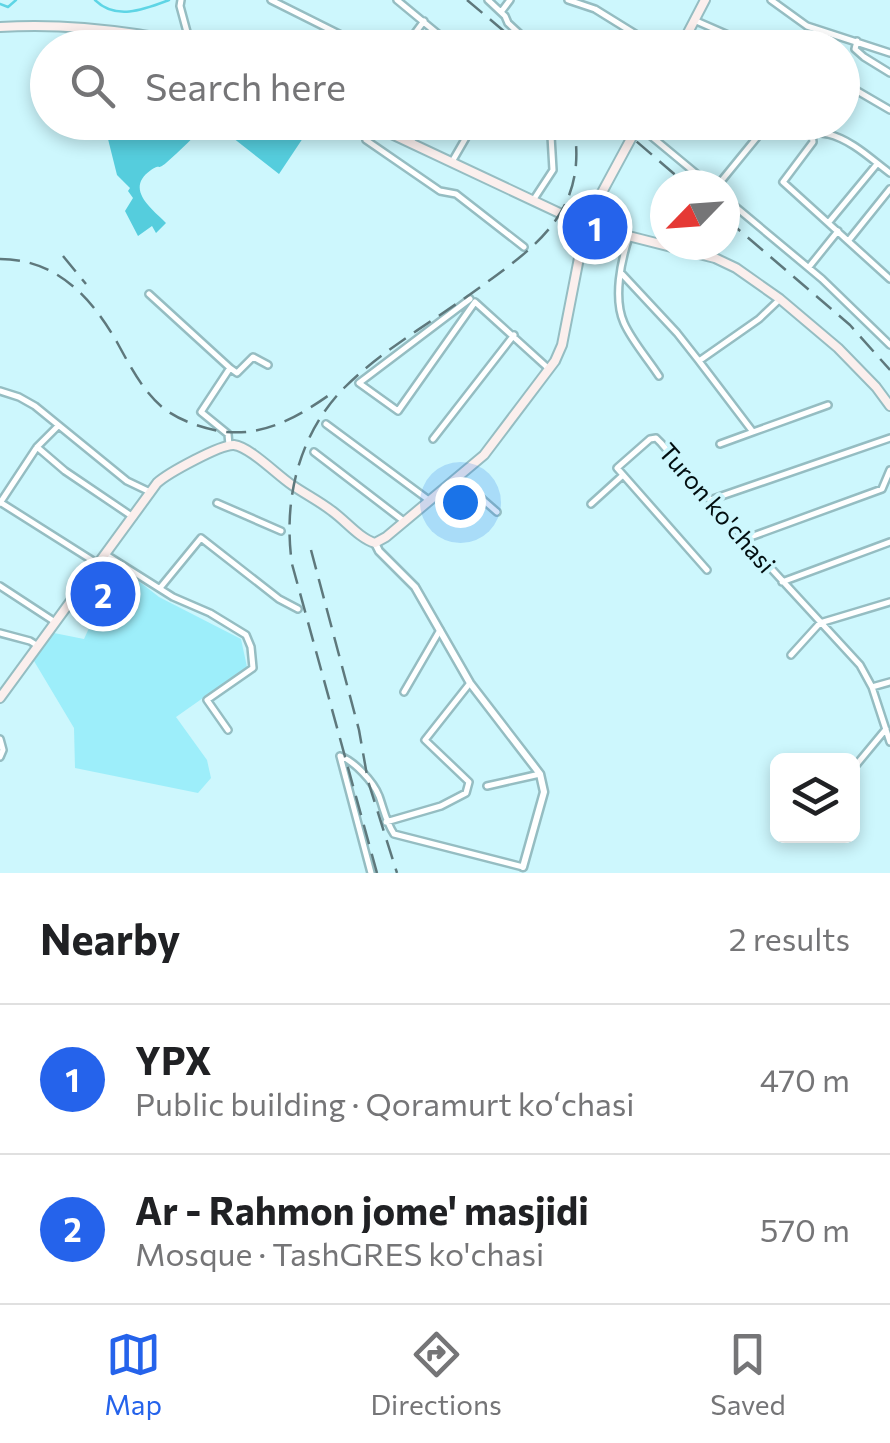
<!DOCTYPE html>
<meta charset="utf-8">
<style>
body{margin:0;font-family:Commissioner,sans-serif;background:#f6f6f6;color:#202124}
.controls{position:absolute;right:30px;bottom:30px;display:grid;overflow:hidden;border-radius:15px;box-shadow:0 5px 15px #0003}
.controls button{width:90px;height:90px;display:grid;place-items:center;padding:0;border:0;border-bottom:2px solid #e0e0e0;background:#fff;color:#202124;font:50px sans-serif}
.compass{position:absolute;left:650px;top:170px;width:90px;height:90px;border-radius:50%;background:#fff;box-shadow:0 5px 15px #0003;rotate:245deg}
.you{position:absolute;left:460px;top:502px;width:35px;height:35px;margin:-25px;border:8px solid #fff;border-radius:50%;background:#1a73e8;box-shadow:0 0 0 15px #1a73e833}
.badge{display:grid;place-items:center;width:65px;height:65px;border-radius:50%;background:#2563eb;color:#fff;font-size:32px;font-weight:700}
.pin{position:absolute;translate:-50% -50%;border:5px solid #fff;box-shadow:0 2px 10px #0006}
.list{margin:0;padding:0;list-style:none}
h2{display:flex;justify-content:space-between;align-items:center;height:130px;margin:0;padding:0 40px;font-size:42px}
h2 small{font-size:32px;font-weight:400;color:#757577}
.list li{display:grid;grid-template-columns:65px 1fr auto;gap:30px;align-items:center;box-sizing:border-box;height:150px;padding:0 40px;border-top:2px solid #e0e0e0}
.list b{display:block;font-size:38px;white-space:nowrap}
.list p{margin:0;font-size:32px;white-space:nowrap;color:#757577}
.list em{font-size:32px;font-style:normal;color:#757577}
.icon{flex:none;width:55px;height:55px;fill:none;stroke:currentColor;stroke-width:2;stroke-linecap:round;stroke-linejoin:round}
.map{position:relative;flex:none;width:890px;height:873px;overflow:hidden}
.search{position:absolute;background:#fff;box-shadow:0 5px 15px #0003;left:30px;right:30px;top:30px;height:110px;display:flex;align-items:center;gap:25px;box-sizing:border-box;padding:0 35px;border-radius:55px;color:#757577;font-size:38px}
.sheet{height:430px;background:#fff}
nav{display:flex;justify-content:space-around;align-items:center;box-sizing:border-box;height:140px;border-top:2px solid #e0e0e0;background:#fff;font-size:28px;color:#757577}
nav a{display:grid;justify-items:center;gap:5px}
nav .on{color:#2563eb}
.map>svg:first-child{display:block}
</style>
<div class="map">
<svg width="890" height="873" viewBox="0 0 890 873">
<rect width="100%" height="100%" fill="#cdf7fd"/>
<path fill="#9deefa" d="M136,579L159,597L241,639L247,667L176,717L207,760L211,778L198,793L75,768L74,728L34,661L54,633L84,639L89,628L113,618Z"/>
<path fill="#55cddd" d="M104,123H208C194,136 180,151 166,163C156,171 162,163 151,170C124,189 152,209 166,223L156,233L152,226L138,236L125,211L133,198L128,191L130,188L117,175Z
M214,123H313L279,174Z"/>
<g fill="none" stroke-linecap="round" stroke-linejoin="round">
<path stroke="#5ed5e5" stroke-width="2.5" d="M95,0C116,21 145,9 169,0
M0,4L8,7L16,0"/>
<g stroke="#95bdc2" stroke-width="10">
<path id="minor" d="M181,0L180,6L190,43
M271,0L367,48
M397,0L455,48
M488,0L505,16L508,23L535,48
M568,0L595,9L658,48
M771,0L807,26L890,53
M501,12L510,0
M694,20L758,48
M857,41L855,49L864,57L890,73
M404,48L424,21
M842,82L890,110
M634,122L710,185
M765,122C788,137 804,129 828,134C852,140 871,159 890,173
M812,133L813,142L783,182L890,279
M366,140L440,191L456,194L524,247
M412,140L422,122
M453,160L475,122
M718,185L767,125
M725,198L822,279L890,345
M534,199L553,170L551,136L547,122
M829,222L877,164
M629,237C621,261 613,298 624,323C632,341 648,359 659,376
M849,240L890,189
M809,267L838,231
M622,274L677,333L699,361
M149,294L230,368L201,412L228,434L229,445
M470,299L359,383L398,411L475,302L549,369
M780,299L759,319L699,361L753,432L828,405
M230,368L237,373L253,357L268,365
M0,391L19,397L35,406L127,481L150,492
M326,424L430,501
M433,439L514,335
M720,444L753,432
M37,447L65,471L133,517
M314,452L405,522
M458,478L497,512
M710,500L890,438
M0,502L98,564
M0,503L37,447L58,426
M217,503L281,531
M591,504L623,475
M745,539L882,489L890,470
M105,554L173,597L210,613L246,635L251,647L253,668L207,700L228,730
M707,570L617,468L650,439L656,438L661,443L744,539L860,665L872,687L890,742
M782,582L890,542
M0,586L55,622
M160,588L201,538L279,599L298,609
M0,633L30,641L38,646
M791,655L820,623L890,602
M872,687L890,682
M404,692L440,630
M0,739L3,750L0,757
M340,756C354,761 373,781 379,796C384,810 386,822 394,834L523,867
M340,756L371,873
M852,770L886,729
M487,786L540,774
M386,822L441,806L466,793L469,782L425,740L470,683"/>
</g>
<g stroke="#95bdc2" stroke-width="11">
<path id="tertiary" d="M375,543L379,551L415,587L470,683L540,774L544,792L523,867"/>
</g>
<g stroke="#95bdc2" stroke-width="12">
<path id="secondary" d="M0,27C46,24 90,27 136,34C160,38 184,40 207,48
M680,48L705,0
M366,122L585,225L715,258L736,268L780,299L838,348L876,387L890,406
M0,698L157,483C168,473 221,444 234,445C250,447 277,475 292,485C305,494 319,501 332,511C346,521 359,538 375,543L386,537L484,455L555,361L562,345L586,222L640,122"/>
</g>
<use href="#minor" stroke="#fff" stroke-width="5"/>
<use href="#tertiary" stroke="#fff" stroke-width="6"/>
<use href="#secondary" stroke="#fbefed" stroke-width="8"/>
<path stroke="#5e787c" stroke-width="2.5" stroke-dasharray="20 10" stroke-linecap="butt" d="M467,0L524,48
M614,122L687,185
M725,218L850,325L890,370
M63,256L86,284
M0,259C57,259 92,298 118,344C130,366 143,391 162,407C178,420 199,427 219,431C263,438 298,417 332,393
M311,550L359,730L368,781L397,873
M377,873L292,564C283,501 298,435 344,388C382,350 435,320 479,288C540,244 590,208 573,122"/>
</g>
<g text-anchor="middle" stroke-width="8" stroke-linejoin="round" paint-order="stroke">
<g font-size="25" fill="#020e10" stroke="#cdf7fd">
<text transform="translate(717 508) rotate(49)" y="9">Turon ko'chasi</text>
</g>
</g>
</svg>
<div class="controls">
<button><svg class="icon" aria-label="layers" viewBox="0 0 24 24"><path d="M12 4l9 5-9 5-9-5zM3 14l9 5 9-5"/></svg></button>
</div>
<svg class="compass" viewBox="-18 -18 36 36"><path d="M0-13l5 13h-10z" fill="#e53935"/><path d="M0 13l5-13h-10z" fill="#757577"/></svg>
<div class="you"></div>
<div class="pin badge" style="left:595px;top:227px">1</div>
<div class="pin badge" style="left:103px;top:594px">2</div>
<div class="search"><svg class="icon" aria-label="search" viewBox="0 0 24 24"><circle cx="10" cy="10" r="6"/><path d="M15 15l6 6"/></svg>Search here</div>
</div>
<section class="sheet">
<h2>Nearby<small>2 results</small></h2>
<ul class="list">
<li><span class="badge">1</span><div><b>YPX</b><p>Public building · Qoramurt koʻchasi</p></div><em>470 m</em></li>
<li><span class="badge">2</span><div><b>Ar - Rahmon jome' masjidi</b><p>Mosque · TashGRES ko'chasi</p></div><em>570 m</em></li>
</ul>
</section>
<nav>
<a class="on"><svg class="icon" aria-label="map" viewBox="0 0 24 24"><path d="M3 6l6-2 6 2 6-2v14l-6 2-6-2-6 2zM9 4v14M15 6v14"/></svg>Map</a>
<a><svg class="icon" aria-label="directions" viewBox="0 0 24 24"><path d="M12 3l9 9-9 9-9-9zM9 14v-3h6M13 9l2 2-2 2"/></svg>Directions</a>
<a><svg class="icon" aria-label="saved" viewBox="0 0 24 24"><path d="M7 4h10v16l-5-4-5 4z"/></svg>Saved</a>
</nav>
